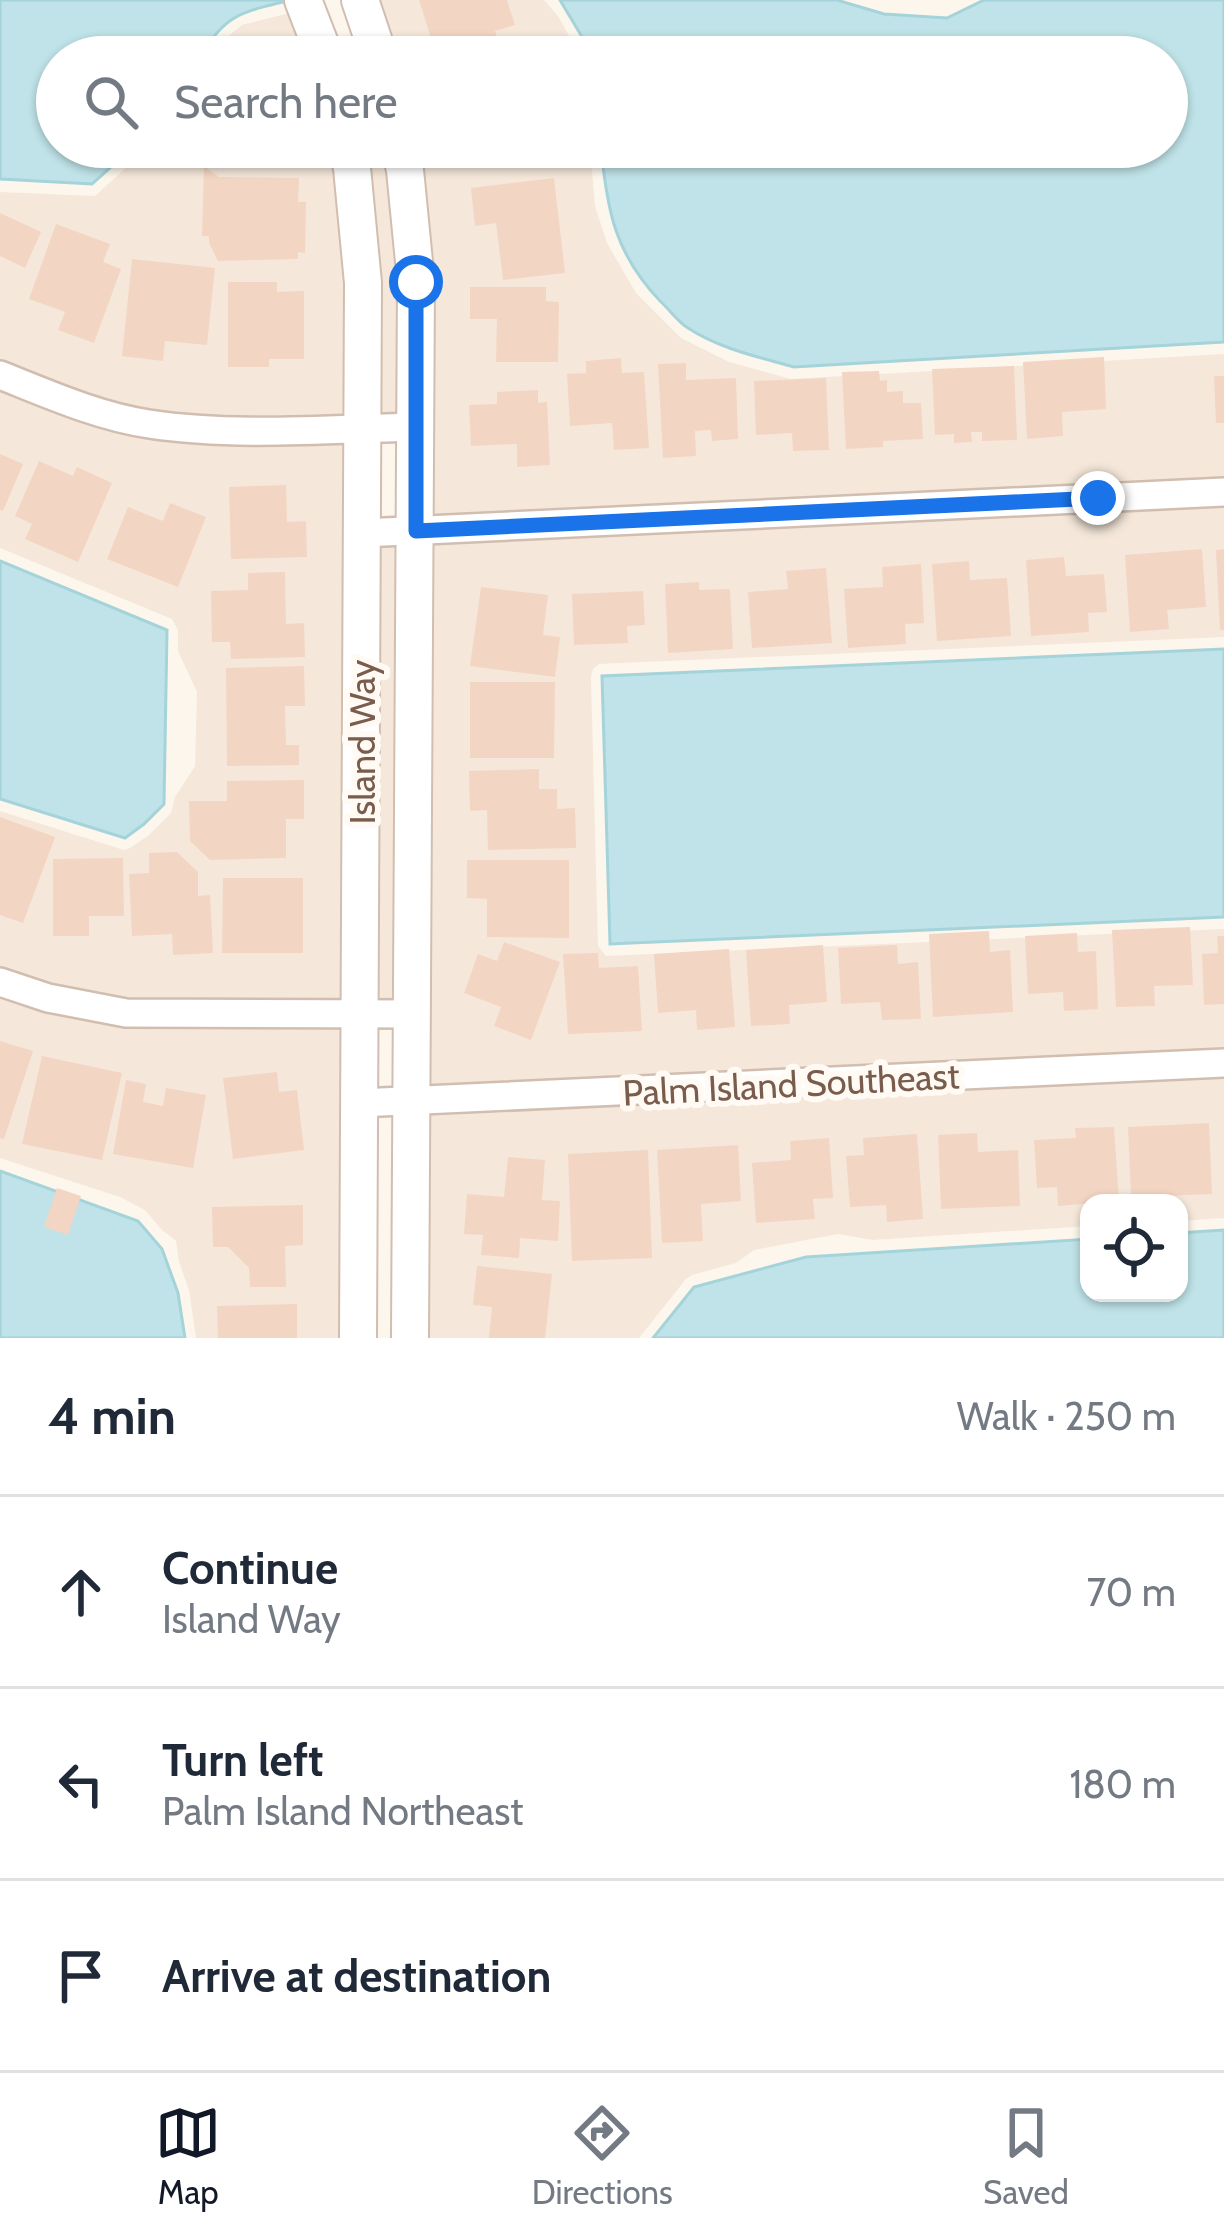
<!DOCTYPE html>
<meta charset="utf-8">
<style>
body{margin:0;font-family:Cabin,sans-serif;background:#f2f2f3;color:#1f2937}
.controls{position:absolute;right:36px;bottom:36px;display:grid;overflow:hidden;border-radius:24px;box-shadow:0 3px 9px #0004}
.controls button{width:108px;height:108px;display:grid;place-items:center;padding:0;border:0;border-bottom:3px solid #e0e1e3;background:#fff;color:#1f2937;font:60px sans-serif}
.stop{position:absolute;width:36px;height:36px;margin:-27px;border:9px solid #1a73e8;border-radius:50%;background:#fff}
.stop.end{background:#1a73e8;border-color:#fff;box-shadow:0 3px 12px #0008}
.list{margin:0;padding:0;list-style:none}
h2{display:flex;justify-content:space-between;align-items:center;height:156px;margin:0;padding:0 48px;font-size:51px}
h2 small{font-size:39px;font-weight:400;color:#747a83}
.list li{display:grid;grid-template-columns:78px 1fr auto;gap:36px;align-items:center;box-sizing:border-box;height:192px;padding:0 48px;border-top:3px solid #e0e1e3}
.list b{display:block;font-size:45px;white-space:nowrap}
.list p{margin:0;font-size:39px;white-space:nowrap;color:#747a83}
.list em{font-size:39px;font-style:normal;color:#747a83}
.icon{flex:none;width:66px;height:66px;fill:none;stroke:currentColor;stroke-width:2;stroke-linecap:round;stroke-linejoin:round}
.map{position:relative;flex:none;width:1224px;height:1338px;overflow:hidden}
.search{position:absolute;background:#fff;box-shadow:0 3px 9px #0004;left:36px;right:36px;top:36px;height:132px;display:flex;align-items:center;gap:30px;box-sizing:border-box;padding:0 42px;border-radius:66px;color:#747a83;font-size:45px}
.sheet{height:732px;background:#fff}
nav{display:flex;justify-content:space-around;align-items:center;box-sizing:border-box;height:168px;border-top:3px solid #e0e1e3;background:#fff;font-size:33px;color:#747a83}
nav a{display:grid;justify-items:center;gap:6px}
nav .on{color:#111827}
.map>svg:first-child{display:block}
</style>
<div class="map">
<svg width="1224" height="1338" viewBox="0 0 1224 1338">
<rect width="100%" height="100%" fill="#fdf6ec"/>
<path fill="#f5e8da" d="M375,0H544L558,16L581,57H393Z
M293,12L310,57H212L221,42L242,25Z
M149,147H334L350,285V414L217,416L149,410L84,392L0,359V192L95,196Z
M361,147H387L402,284L403,413L376,414Z
M414,147H590L595,206L607,243L636,293L681,338L729,362L791,379L1224,354V478L429,516Z
M0,391L74,420L143,438L215,444L350,443L347,998L128,999L52,984L0,966V811L124,850L130,848L149,835L171,813L175,797L195,766L197,692L178,651V630L172,619L0,548Z
M1224,506V637L599,664L593,669L591,677L598,946L606,956L1224,929V1049L424,1087L429,545Z
M402,546L399,999H373L376,547Z
M0,997L44,1012L123,1027H347L345,1338H196L189,1290L179,1262L176,1241L161,1229L145,1210L120,1197L0,1158Z
M1224,1078V1218L1179,1221V1203H1089V1226L873,1240L838,1234L754,1250L736,1263L692,1275L686,1279L639,1338H423L424,1116Z"/>
<path fill="#bfe3e8" stroke="#a5d3da" stroke-width="3" d="M0,0H291C244,12 226,12 200,57H57V147H133L92,184L0,179Z
M560,0H837L884,14L947,18L984,0H1224V342L794,367C759,357 720,349 688,328C678,322 670,310 661,302C615,254 607,211 601,147H1167V57H594Z
M0,561L167,630L164,804L144,824L125,838L0,799Z
M1224,649V917L610,944L602,676Z
M0,1171L138,1221L162,1249L178,1293L185,1338H0Z
M1224,1230V1338H653L694,1287L806,1257L1089,1239V1293H1179V1233Z"/>
<path fill="#f3d5c3" d="M419,0H507L515,25L495,31L501,51L482,57H437Z
M483,147H549L550,158L485,164Z
M204,166L219,177L299,178L298,202H306L305,253L298,252V259L218,261L209,243V236H202Z
M554,178L565,273L503,280L496,223L475,226L471,188Z
M0,213L41,232L25,268L0,256Z
M56,224L110,244L103,262L121,269L94,343L58,330L65,312L29,299Z
M132,259L215,268L207,345L165,341L163,361L122,356Z
M228,282H277V292L304,291V359H269V367H228Z
M470,287H546V301L559,302L558,362H496L497,319H470Z
M1104,357L1106,409L1062,412L1063,436L1027,439L1023,362Z
M621,358L622,373L644,372L649,448L614,450L612,423L570,426L567,374L586,373V361Z
M686,363V380L736,378L738,439L712,441L711,430L695,431L696,456L663,458L658,364Z
M1014,366L1017,440L982,441V432H971L972,442L954,443V434L935,435L932,369Z
M879,371L880,381L887,380V392L903,391V403H921L923,439L883,441V447L846,449L842,372Z
M1214,376H1224V423H1216Z
M826,378L829,450L793,451L792,433L756,435L754,381Z
M538,390V403L547,402L550,465L517,467V444L471,446L469,405L497,404V392Z
M0,454L23,464L3,511L0,510Z
M39,461L73,476L77,467L112,483L78,562L25,539L32,524L15,516Z
M286,485L287,522L306,521L307,557L231,559L229,487Z
M170,503L206,517L178,587L107,559L128,507L163,521Z
M1202,549L1206,607L1167,610L1169,629L1130,632L1125,555Z
M1224,549V630H1220L1216,550Z
M1064,557L1066,576L1104,574L1107,612L1088,613L1089,632L1031,636L1026,560Z
M969,561L970,580L1007,578L1011,636L937,641L932,564Z
M921,564L924,623L905,624L906,644L848,648L844,589L883,587L882,567Z
M826,568L832,643L752,648L748,592L788,589L786,571Z
M285,572L286,624L304,623L305,657L231,659L230,642H212L211,591L248,590V573Z
M699,582V590L730,589L733,649L668,653L665,584Z
M481,587L548,595L543,635L560,637L555,677L470,666Z
M643,591L645,625L627,626L628,643L574,645L572,594Z
M304,666L305,706H285L286,745H299V765L227,766L226,668Z
M470,682H555L554,758H470Z
M539,769V789H557V809L575,808L576,848L488,850L487,810L470,811L469,771Z
M304,780V819H286V858L210,860L190,841L189,801H227V781Z
M0,817L55,837L23,923L0,915Z
M177,852L198,872V896L210,895L213,953L173,955L172,934L132,936L129,874L149,873V853Z
M123,858L124,916H89V936H53V859Z
M467,860H569V938L487,937V899L467,898Z
M223,878H303V953H222Z
M1190,927L1193,985L1154,986L1155,1006L1116,1007L1112,930Z
M989,931L990,952L1010,950L1013,1012L933,1017L929,934Z
M1077,933L1078,952L1096,951L1098,1009L1064,1011L1063,992L1028,994L1025,936Z
M1217,936H1224V1004L1204,1005L1202,954L1218,953Z
M504,942L560,962L531,1040L494,1026L501,1007L464,993L478,954L497,961Z
M823,945L827,1002L789,1005L790,1024L751,1026L746,950Z
M897,945L898,964L918,962L921,1019L882,1020L880,1002L841,1004L838,948Z
M729,949L735,1027L697,1030L696,1010L658,1013L654,954Z
M598,953L599,968L638,966L642,1031L568,1034L563,954Z
M0,1041L33,1051L4,1139L0,1138Z
M42,1056L122,1073L102,1160L22,1144Z
M277,1072L279,1092L297,1090L304,1150L233,1159L223,1078Z
M126,1080L146,1084L143,1102L163,1106L166,1088L206,1095L193,1168L113,1154Z
M1209,1123L1212,1194L1131,1197L1128,1127Z
M1114,1127L1119,1201L1058,1206L1057,1187L1037,1188L1034,1140L1076,1138L1075,1128Z
M977,1133L978,1152L1018,1150L1020,1206L941,1209L938,1135Z
M917,1134L923,1219L887,1222L886,1205L850,1207L846,1156L864,1155L863,1138Z
M829,1138L833,1198L813,1199L815,1219L756,1223L752,1163L791,1160L790,1141Z
M738,1145L741,1201L701,1204L703,1241L662,1243L657,1150Z
M648,1150L652,1258L572,1261L568,1154Z
M508,1157L545,1160L542,1200L560,1201L558,1241L520,1238L519,1258L481,1255L483,1235L464,1234L467,1194L504,1197Z
M57,1188L81,1196L68,1235L44,1227Z
M303,1205V1245L285,1246L286,1287H250L249,1268L228,1247H213L212,1207Z
M477,1266L552,1274L545,1338H489L492,1307L473,1305Z
M297,1304V1338H218L217,1306Z"/>
<g fill="none" stroke-linecap="round" stroke-linejoin="round">
<g stroke="#d1beb0" stroke-width="32">
<path id="minor" d="M0,375C48,394 97,416 149,424C234,437 329,429 416,427
M363,533L1224,492
M0,982L48,998L126,1013L412,1014
M359,1103L1224,1063"/>
</g>
<g stroke="#d1beb0" stroke-width="40">
<path id="tertiary" d="M303,0L325,57
M360,0L379,57
M347,147L352,168L363,283L358,1338
M400,147L405,170L416,282L410,1338"/>
</g>
<use href="#minor" stroke="#fff" stroke-width="27"/>
<use href="#tertiary" stroke="#fff" stroke-width="36"/>
</g>
<g fill="none" stroke-linecap="round" stroke-linejoin="round">
<path stroke="#1a73e8" stroke-width="15" d="M416,282V531L1098,498"/>
</g>
<g text-anchor="middle" stroke-width="12" stroke-linejoin="round" paint-order="stroke">
<g font-size="36" fill="#7a5c4d" stroke="#fffaf3">
<text transform="translate(362 742) rotate(-90)" y="13">Island Way</text>
<text transform="translate(791 1084) rotate(-3)" y="13">Palm Island Southeast</text>
</g>
</g>
</svg>
<div class="controls">
<button><svg class="icon" aria-label="locate" viewBox="0 0 24 24"><circle cx="12" cy="12" r="6"/><path d="M12 2v4M12 18v4M2 12h4M18 12h4"/></svg></button>
</div>
<div class="stop" style="left:416px;top:282px"></div>
<div class="stop end" style="left:1098px;top:498px"></div>
<div class="search"><svg class="icon" aria-label="search" viewBox="0 0 24 24"><circle cx="10" cy="10" r="6"/><path d="M15 15l6 6"/></svg>Search here</div>
</div>
<section class="sheet">
<h2>4 min<small>Walk · 250 m</small></h2>
<ul class="list">
<li><svg class="icon" aria-label="ahead" viewBox="0 0 24 24"><path d="M12 20V5M6 11l6-6 6 6"/></svg><div><b>Continue</b><p>Island Way</p></div><em>70 m</em></li>
<li><svg class="icon" aria-label="left" viewBox="0 0 24 24"><path d="M17 20v-9H6M10 6l-5 5 5 5"/></svg><div><b>Turn left</b><p>Palm Island Northeast</p></div><em>180 m</em></li>
<li><svg class="icon" aria-label="arrive" viewBox="0 0 24 24"><path d="M6 21V4h12l-3 4 3 4H6"/></svg><div><b>Arrive at destination</b></div></li>
</ul>
</section>
<nav>
<a class="on"><svg class="icon" aria-label="map" viewBox="0 0 24 24"><path d="M3 6l6-2 6 2 6-2v14l-6 2-6-2-6 2zM9 4v14M15 6v14"/></svg>Map</a>
<a><svg class="icon" aria-label="directions" viewBox="0 0 24 24"><path d="M12 3l9 9-9 9-9-9zM9 14v-3h6M13 9l2 2-2 2"/></svg>Directions</a>
<a><svg class="icon" aria-label="saved" viewBox="0 0 24 24"><path d="M7 4h10v16l-5-4-5 4z"/></svg>Saved</a>
</nav>
